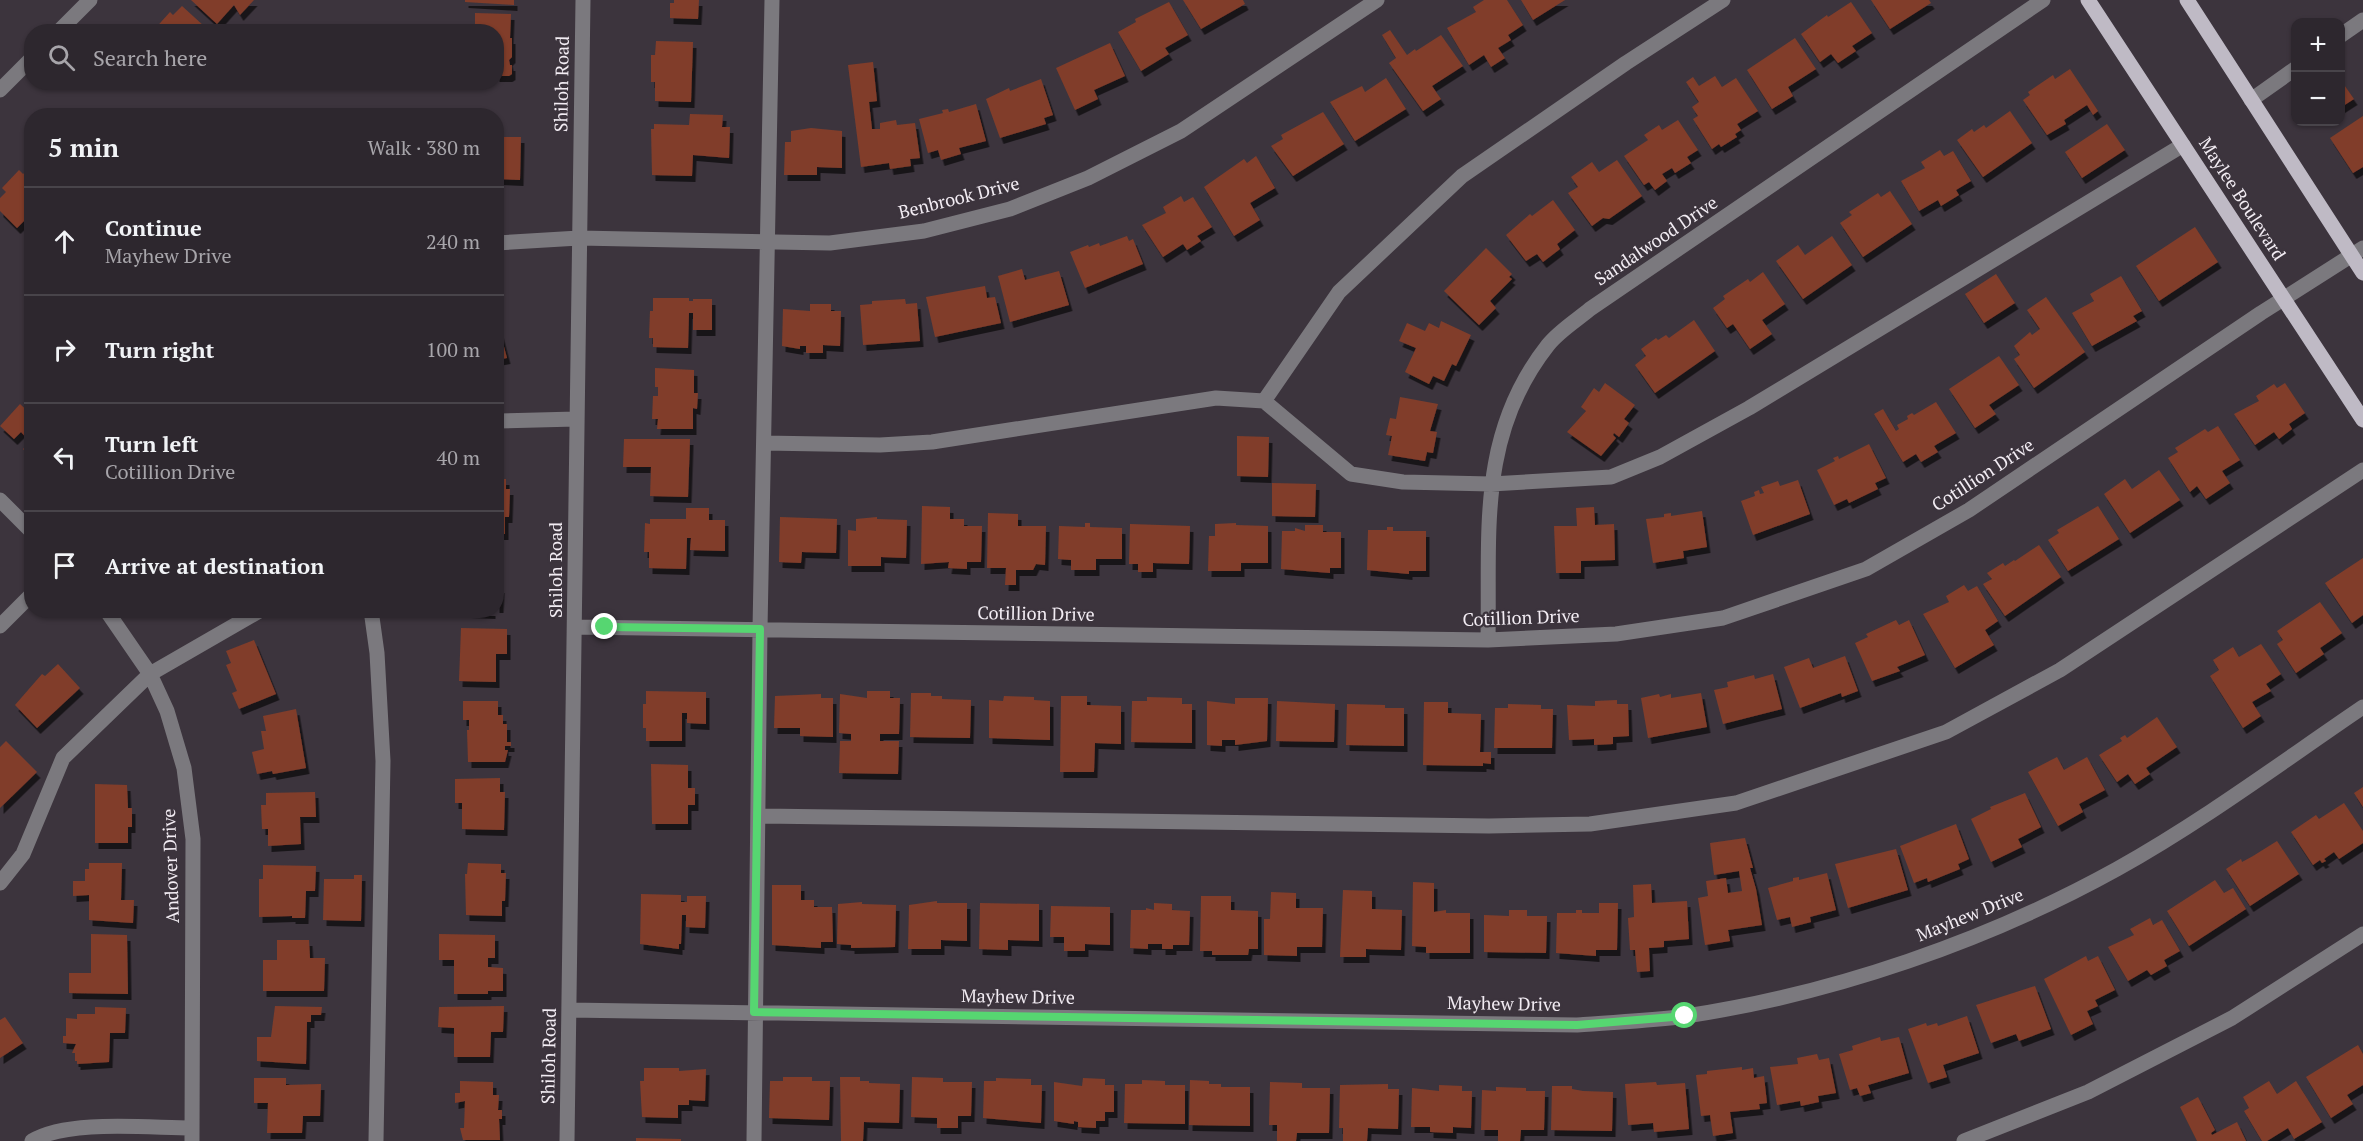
<!DOCTYPE html>
<meta charset="utf-8">
<style>
body{margin:0;font-family:"PT Serif",serif;background:#39333a;color:#f1f3f6}
.controls{position:absolute;right:18px;top:18px;display:grid;overflow:hidden;border-radius:12px;box-shadow:0 2px 4px #0004}
.controls button{width:54px;height:54px;display:grid;place-items:center;padding:0;border:0;border-bottom:2px solid #48444a;background:#2d272e;color:#f1f3f6;font:30px sans-serif}
.stop{position:absolute;width:18px;height:18px;margin:-14px;border:4px solid #56d671;border-radius:50%;background:#fff}
.stop.end{background:#56d671;border-color:#fff;box-shadow:0 2px 6px #0008}
.list{margin:0;padding:0;list-style:none}
h2{display:flex;justify-content:space-between;align-items:center;height:78px;margin:0;padding:0 24px;font-size:26px}
h2 small{font-size:20px;font-weight:400;color:#a7a5aa}
.list li{display:grid;grid-template-columns:39px 1fr auto;gap:18px;align-items:center;box-sizing:border-box;height:108px;padding:0 24px;border-top:2px solid #48444a}
.list b{display:block;font-size:22px;white-space:nowrap}
.list p{margin:0;font-size:20px;white-space:nowrap;color:#a7a5aa}
.list em{font-size:20px;font-style:normal;color:#a7a5aa}
.icon{flex:none;width:33px;height:33px;fill:none;stroke:currentColor;stroke-width:2;stroke-linecap:round;stroke-linejoin:round}
.map{position:relative;flex:none;width:2363px;height:1141px;overflow:hidden}
.search{position:absolute;background:#2d272e;box-shadow:0 2px 4px #0004;left:24px;top:24px;width:480px;height:66px;display:flex;align-items:center;gap:15px;box-sizing:border-box;padding:0 21px;border-radius:24px;color:#a7a5aa;font-size:22px}
.panel{position:absolute;background:#2d272e;box-shadow:0 2px 4px #0004;left:24px;top:108px;width:480px;height:510px;border-radius:24px}
.map>svg:first-child{display:block}
</style>
<div class="map">
<svg width="2363" height="1141" viewBox="0 0 2363 1141">
<defs>
<filter id="shadow"><feDropShadow dx="3.5" dy="6" stdDeviation="0" flood-color="#0009"/></filter>
</defs>
<rect width="100%" height="100%" fill="#3c343d"/>
<path fill="#813d2a" filter="url(#shadow)" d="M191,0H254L240,15L234,5L217,24Z
M465,0H514V5L465,2Z
M674,0H699L698,19L670,18V3H674Z
M1183,0H1243L1245,4L1201,29Z
M1484,0H1507L1523,25L1508,35L1511,40L1498,48L1505,58L1491,67L1484,55L1469,65L1447,28L1476,12L1473,7Z
M1521,0H1565L1533,20Z
M1871,0H1929L1931,3L1890,29Z
M1169,2L1188,35L1165,48L1169,54L1141,71L1118,32L1136,22L1135,19Z
M1851,2L1872,33L1852,46L1856,51L1838,63L1831,54L1820,62L1801,34L1827,15L1828,17Z
M182,6L205,27L200,32H152L170,12L173,15Z
M475,13L511,14L510,38H512V57L509,60L510,65H512V74L509,76H496V32H472V24H475Z
M1390,30L1407,55L1415,49L1416,51L1441,35L1463,66L1432,86L1441,99L1423,111L1389,63L1396,58L1382,35Z
M1795,38L1816,69L1788,87L1793,96L1772,109L1747,70Z
M656,41L693,42L691,102L655,101V82H651V55H655Z
M1110,43L1125,76L1094,90L1098,99L1075,110L1056,68Z
M873,62L877,101L869,102L872,129H880V123L896,120L897,125L915,123L920,158L910,159L911,166L890,169L889,163L861,167L848,65Z
M2070,69L2098,111L2093,115L2087,105L2064,120L2066,124L2047,135L2023,100L2030,95L2028,92L2053,75L2055,79Z
M1715,76L1722,87L1736,78L1758,111L1737,124L1741,130L1735,134L1737,137L1721,147L1719,144L1712,149L1693,119L1698,116L1692,107L1699,102L1686,82L1693,77L1699,86Z
M1386,78L1406,109L1355,141L1330,102L1362,86L1365,92Z
M1041,79L1053,115L1044,118L1046,124L1000,138L986,99L1009,88L1010,91Z
M2340,79L2354,99L2340,108Z
M976,104L986,141L959,148L961,154L941,160L938,150L928,153L919,119L943,113L942,110L948,109L949,112Z
M2010,111L2032,143L1983,177L1957,140L1972,129L1974,132L1984,125L1986,128Z
M1323,112L1344,144L1293,176L1271,146L1283,139L1281,135Z
M690,114L723,115L722,127H730L729,158L693,155L692,176L652,175L651,129H654V124L689,125Z
M2363,116V167L2353,173L2330,138Z
M1678,120L1698,150L1687,157L1691,163L1675,173L1672,168L1662,174L1667,181L1655,190L1649,182L1644,185L1624,156L1648,140L1644,135L1659,125L1662,130Z
M2107,124L2125,150L2082,178L2065,152Z
M811,128L842,131V168L817,167V175H784L785,142H791V131Z
M496,137H521L520,180L496,179Z
M1940,150L1944,156L1953,151L1971,181L1956,190L1959,195L1941,206L1938,200L1919,211L1901,181L1925,168L1921,162Z
M1256,156L1275,188L1250,203L1260,220L1234,236L1204,187L1244,159L1247,163Z
M1617,160L1642,196L1609,219L1603,218L1592,226L1568,193L1578,187L1571,177L1592,162L1599,172Z
M32,166V213L17,228L0,211V198L6,192L2,188L19,170L23,174Z
M1890,191L1912,224L1863,257L1840,223L1852,215L1849,212L1878,193L1881,197Z
M1181,196L1184,202L1193,197L1212,227L1197,236L1201,241L1187,250L1183,244L1163,257L1142,225L1166,213L1163,207Z
M1553,200L1575,230L1557,244L1560,249L1543,262L1537,254L1526,261L1506,235L1530,214L1532,216Z
M2195,227L2218,262L2159,301L2136,266Z
M1127,236L1129,241L1133,239L1143,264L1085,288L1070,252L1088,245L1089,247L1099,243L1100,246Z
M1832,236L1852,265L1803,299L1776,261L1798,245L1805,255Z
M1486,248L1512,274L1509,277L1512,279L1490,301L1496,308L1479,325L1444,291Z
M1022,269L1025,280L1059,271L1069,305L1010,322L998,276Z
M1763,272L1785,304L1762,320L1772,334L1750,349L1733,324L1727,328L1713,308L1725,299L1723,296L1748,279L1750,282Z
M1996,274L2015,303L1984,323L1965,294Z
M2121,276L2142,311L2133,316L2137,321L2092,346L2072,313L2094,301L2090,294Z
M985,286L987,298L995,297L1001,323L935,337L926,297Z
M2046,297L2085,352L2034,388L2014,359L2020,355L2014,346L2030,332L2032,335L2040,329L2027,310Z
M653,298H689V301H693V299H712V330H693V313H689L688,348L653,347V338H649L650,311H653Z
M905,299L906,304L917,303L920,341L863,345L860,305L872,304V301Z
M810,304H831V311H841L840,346L823,345V353H806V346H800V349L782,346L783,309L810,311Z
M496,317L507,358L496,360Z
M1694,320L1715,351L1655,393L1635,365L1646,356L1641,349L1656,338L1658,340L1666,335L1669,338Z
M1441,321L1471,335L1456,366L1452,364L1444,381L1433,376L1429,384L1405,372L1416,348L1399,341L1407,323L1425,331L1429,323L1439,328Z
M1999,356L2019,385L1989,405L1996,414L1975,428L1949,389Z
M655,368L694,370V393H698L697,409L693,408V429H657L658,419H652L653,396H658V387H655Z
M1605,383L1635,405L1624,419L1629,423L1619,437L1614,433L1613,435L1616,438L1601,456L1567,432L1586,411L1581,407L1594,388L1599,392Z
M2285,383L2305,413L2289,424L2292,429L2279,439L2274,432L2255,445L2234,414L2259,401L2256,396L2274,384L2277,388Z
M1400,397L1438,404L1430,431L1437,432L1433,453L1427,452L1425,461L1388,455L1392,436L1386,435L1390,418L1396,419Z
M1936,402L1956,433L1934,446L1938,452L1921,462L1916,454L1903,462L1874,414L1883,409L1896,431L1899,429L1897,425L1908,419L1907,416L1912,413L1914,415Z
M20,404L32,415V421L27,425L32,430V458L23,449L30,442L21,432L14,439L0,426Z
M2218,426L2240,460L2222,471L2230,483L2206,499L2197,486L2190,492L2168,458L2178,452L2175,448L2205,429L2208,432Z
M1237,436L1269,437L1268,477L1237,476Z
M624,439H690L688,497L650,496L651,467H623Z
M1869,444L1886,478L1875,483L1878,489L1849,503L1847,499L1834,505L1817,470L1835,461L1833,458L1838,456L1839,459Z
M2159,470L2180,500L2130,533L2104,494L2125,479L2132,489Z
M496,479H506V489H510L509,517H505V534H496Z
M1798,480L1810,514L1753,535L1741,501L1755,496L1754,492L1759,490L1760,494L1764,493L1761,487L1778,481L1780,486Z
M1272,483L1316,484L1315,517L1272,516Z
M922,506L950,507V519H964V526H982L981,562H967V569L948,568L949,562L921,564Z
M2098,506L2119,539L2068,571L2048,540L2059,533L2057,530Z
M1594,507L1595,525L1614,524L1615,560L1581,561V573H1556L1554,526H1577L1576,508Z
M686,508H709V520H725V551L690,550L691,538H687L686,569L649,568V552H644L645,523L650,524V519H686Z
M1702,511L1707,547L1683,551L1684,558L1653,563L1646,519L1664,517V514L1671,513V516Z
M988,513L1018,514V526H1046L1045,565L1036,564L1033,570H1016V585H1005L1006,568H987Z
M780,517L837,519L836,553L802,552L801,563L779,562Z
M877,517V519L907,520L906,558L881,557V566H848V530L856,531V519Z
M1085,523H1090V527L1122,528V559H1096V570H1071V560L1058,559L1059,526L1085,527Z
M1236,523V525L1268,526V563H1241V571H1208L1209,536H1215V524Z
M1130,524L1190,526L1189,564L1153,563V572H1138V564H1129Z
M1305,525H1323V532H1341V568H1330V573L1281,569L1282,531H1295V528L1305,531Z
M1387,527H1393V531H1426V571H1409V574L1367,570L1368,530H1387Z
M2039,545L2061,577L2005,616L1983,584L1992,579L1987,573L2003,563L2005,566L2014,560L2015,561Z
M2363,558V615L2352,623L2325,583Z
M1964,585L1968,591L1977,586L1998,621L1985,630L1994,645L1955,668L1923,614L1949,602L1946,596Z
M496,587H501L500,607H496Z
M2320,602L2342,633L2320,648L2324,654L2296,673L2277,644L2283,640L2277,631Z
M467,610H492V613L467,612Z
M1896,620L1899,625L1909,620L1925,655L1897,667L1900,671L1872,681L1855,643L1868,637L1866,634Z
M461,628L507,629V654H496V682L459,681Z
M254,640L276,694L239,709L232,693L237,691L226,665L231,663L226,651Z
M2261,644L2281,674L2266,684L2271,691L2252,702L2261,716L2243,728L2210,676L2219,670L2213,660L2233,647L2239,657Z
M1845,656L1858,691L1842,697L1841,693L1800,708L1784,667L1809,658L1813,668Z
M58,664L80,688L37,728L15,705L42,674L45,676Z
M1773,674L1782,709L1723,724L1714,690L1728,687L1727,682L1754,675L1755,679Z
M646,691L706,692V724L687,723V713H682V741H646V728H643V704H646Z
M867,691H890V698H900L899,734H880V741H899L898,774L839,773L840,741H851V734L839,733L840,694L867,698Z
M911,693H931V696H942V699L971,700L970,738L910,737Z
M1701,693L1707,727L1648,738L1641,698L1659,694L1660,697L1671,694V698Z
M821,694V698H833V737L800,736V728H774L775,696Z
M1004,696L1034,697V700L1050,701V740L989,738V700L1003,701Z
M1061,696H1087V705L1121,706V744L1095,743L1094,772H1060Z
M1147,697L1182,698V704H1192V743L1131,742L1132,701H1147Z
M1235,698H1268L1267,741L1235,745V740H1222V746L1207,745V701L1235,704Z
M1617,700V704H1628L1629,736L1613,737V744L1594,745V739L1569,740L1567,705L1595,706V701Z
M463,701H498V715H503V724H507V742H511V746H505V750H508L505,762H468L467,730H469V720H463Z
M1277,701L1335,704L1334,742L1276,741Z
M1424,702H1448V713L1481,714L1480,752H1491V764L1483,763V766L1423,765Z
M1347,704L1385,705V708H1404V746L1346,745Z
M1508,704L1541,705V709H1553L1552,748H1494L1495,708H1508Z
M296,709L306,768L273,774L272,771L257,774L252,752L264,749L261,731H266L263,716Z
M2157,717L2177,747L2146,768L2150,774L2135,784L2128,774L2117,782L2099,755L2122,741L2120,738L2125,735L2127,738Z
M6,741L37,772L0,808V747Z
M2057,757L2064,770L2087,757L2105,790L2079,804L2083,812L2058,826L2028,772Z
M651,764L688,765V788H695V805H688V824H652Z
M500,778V792H505L504,830L462,829V803H455V779Z
M95,784L127,785L128,808H132V827H128V843H95Z
M2363,787V807L2354,793Z
M315,792L316,817H300L301,844L268,846V829H262L261,805H266V793Z
M2025,793L2041,827L2018,839L2022,847L1991,862L1971,819L1991,809L1990,807Z
M2344,803L2363,831V843L2339,859L2334,852L2324,859L2326,861L2322,863L2320,860L2313,865L2291,832L2316,815L2319,819Z
M1956,824L1969,859L1958,864L1960,869L1928,882L1927,878L1914,883L1900,846Z
M1745,838L1753,868H1750L1756,889L1762,925L1728,930L1730,941L1705,945L1698,898L1708,896L1706,881L1726,878L1728,893L1742,891L1739,871L1714,875L1710,843Z
M2277,841L2299,874L2250,906L2226,869L2241,859L2242,862L2253,856Z
M1896,849L1908,890L1848,908L1835,864Z
M89,863H122L121,900H134L133,923L89,920V895L73,896V881H85V869H89Z
M468,863L501,864V873H506L505,901H502V916L466,915L465,874H467Z
M263,865L316,866L315,891H306L305,918H292V916L259,917V879H263Z
M1827,873L1836,910L1810,917L1811,922L1792,927L1790,917L1777,920L1768,888L1793,881V878L1799,877V880Z
M354,875H362L361,921L323,920L324,879H354Z
M2215,880L2224,893L2233,888L2246,909L2189,946L2167,911Z
M1413,882L1434,883V912L1446,910V913H1470V953H1426V947L1412,946Z
M1651,884L1652,903L1687,901L1689,939L1664,941V947L1649,948L1650,971L1637,972L1635,950H1630L1628,918L1634,917L1633,885Z
M772,885H801V900H814V907H832L833,942H821V948L772,945Z
M1343,890L1372,891V909L1402,910L1401,950L1366,949V957H1340Z
M1271,892L1296,893V908H1323L1322,947H1297V956L1264,955V919H1270Z
M641,894L681,895V902H687V896H706L705,928L686,927V915H682L681,944H679V949L640,944Z
M1201,896H1231V910L1258,911V949H1249L1248,955H1212V951H1200Z
M937,901V903H967V941L941,940V949H908L909,905Z
M862,902V904L896,905L895,947L851,948V945L837,944L838,904Z
M980,903L1039,904V941L1008,940V950L979,949Z
M1154,903L1172,904V910L1190,911L1189,945H1173V949H1162V944H1148V949L1130,948L1131,910H1146V908L1154,910Z
M1599,903H1618L1617,950H1596V956L1556,953L1557,913H1576V910H1582V913H1599Z
M1051,906L1110,907V945L1085,944V951H1064V937H1050Z
M1509,910H1527V916H1547L1546,953L1484,952V915L1509,916Z
M2150,918L2153,925L2162,920L2180,951L2164,960L2167,966L2151,975L2147,970L2128,981L2108,947L2134,935L2130,929Z
M91,934L127,935L128,994L69,993V973H91Z
M439,934L495,935V958H488V967L503,968V991H488V994H454V960H439Z
M277,940H309L310,958H325L324,991H263V960H277Z
M2086,956L2088,961L2098,956L2115,990L2095,1000L2098,1006L2087,1011L2093,1024L2071,1035L2044,979Z
M2035,986L2051,1029L2019,1041L2016,1034L1991,1043L1976,1005Z
M275,1006L322,1007L321,1015H311V1022H307L306,1064L257,1061V1037H271Z
M504,1006L503,1032H491L490,1057H454V1028L438,1027L439,1007Z
M95,1007L126,1008L125,1033H110L109,1062L77,1064V1061H75V1053H72L76,1044L63,1043V1036H66V1018L77,1019V1014H95Z
M1967,1016L1979,1053L1943,1065L1947,1077L1928,1083L1908,1029L1926,1023L1927,1026L1937,1023L1938,1026Z
M5,1017L23,1043L0,1058V1020Z
M1880,1037L1881,1041L1899,1037L1909,1073L1868,1085L1871,1093L1860,1096L1857,1088L1850,1090L1839,1054L1853,1050L1852,1046Z
M2358,1045L2363,1054V1085L2347,1095L2353,1104L2331,1118L2306,1077Z
M1817,1054L1819,1060L1829,1058L1836,1093L1818,1096L1819,1102L1801,1106L1800,1101L1777,1105L1770,1067L1798,1064L1797,1058Z
M1742,1067V1070L1753,1068L1754,1078L1764,1076L1767,1103L1759,1104L1760,1109L1730,1112L1733,1133L1713,1136L1710,1115L1701,1116L1696,1075L1707,1074V1071Z
M644,1068H679V1071L706,1069L705,1101L689,1100V1105H678V1118L642,1117L640,1081H644Z
M783,1077H812V1081H830L829,1120L769,1118L770,1081H783Z
M840,1077H860V1081H869V1083L900,1084L899,1123L864,1122L863,1141H841Z
M912,1077L943,1078V1082H972L971,1116H958V1128H937V1118L911,1117Z
M254,1078H286V1085L321,1084L320,1116H303L302,1133H267L268,1103H254Z
M996,1078L1031,1079V1085H1042L1041,1123L983,1118L984,1081H996Z
M1083,1078L1105,1079V1085H1114V1112H1105V1121H1096V1128L1078,1127V1122L1074,1121V1124L1054,1121V1082L1082,1086Z
M1142,1080L1165,1081V1085H1185V1124L1124,1123L1125,1084H1142Z
M1190,1080L1209,1081V1084H1221V1087H1250V1126L1189,1125Z
M460,1081L493,1082V1095H499L498,1110H502V1119H499L500,1140H463L460,1128H464L465,1101L455,1103V1093H460Z
M2269,1081L2277,1094L2296,1081L2322,1122L2294,1139L2288,1128L2267,1141H2262L2244,1111L2249,1108L2243,1097Z
M1270,1082L1302,1083V1088H1330L1329,1133H1297L1296,1141H1277V1125H1269Z
M1656,1082L1657,1085L1685,1083L1689,1129L1654,1132L1653,1123L1628,1125L1625,1084Z
M1388,1084V1089H1399L1398,1129L1368,1128L1367,1141H1343V1128H1339L1340,1085Z
M1439,1085L1462,1086V1091H1472L1471,1128L1453,1127V1133L1430,1132V1127H1411L1412,1088L1439,1091Z
M1552,1086H1572V1089L1583,1091L1613,1092L1612,1131L1551,1130Z
M1496,1087L1526,1088V1091H1545L1544,1130H1521L1520,1141H1498V1130H1481L1482,1090L1496,1091Z
M2198,1097L2215,1130L2211,1133L2212,1135L2237,1122L2246,1141H2197L2180,1107Z
M636,1138L681,1139V1141H636Z"/>
<g fill="none" stroke-linecap="round" stroke-linejoin="round">
<path stroke="#7b797e" stroke-width="15" d="M58,32L90,0
M2340,36L2363,20
M0,90L32,58
M2251,100L2296,68
M496,243L579,238L830,243L924,231L1010,209L1088,178L1181,131L1377,0
M1264,401L1339,292L1462,176L1626,63L1723,0
M496,421L576,419
M764,443L880,445L932,442L1216,398L1264,401L1351,474L1403,482L1491,484L1611,477L1660,457L1749,408L2183,145
M0,500L32,532
M106,610L150,674L167,711L184,768L193,839L192,1141
M371,610L377,653L383,761L376,1141
M0,626L32,594
M575,627L1488,640L1616,634L1723,618L1866,569L1969,510L2261,313L2363,248
M1488,640C1490,532 1477,435 1548,345C1559,331 1577,320 1590,309L2043,0
M758,816L1489,826L1590,824L1736,803L1946,732L2060,670L2363,470
M0,883L23,854L63,758L150,674L261,610
M569,1010L1577,1025C1613,1022 1650,1021 1686,1016C1833,994 1987,941 2117,869C2203,821 2282,762 2363,707
M32,1141C68,1119 149,1128 192,1128
M567,1141L583,0
M754,1141L760,629L772,0
M1964,1141L2088,1092L2232,1018L2363,934"/>
<path stroke="#bfbac5" stroke-width="15" d="M2088,0L2363,420
M2187,0L2363,273"/>
</g>
<g fill="none" stroke-linecap="round" stroke-linejoin="round">
<path stroke="#56d671" stroke-width="8" d="M605,627L760,629L754,1012L1577,1025L1685,1016"/>
</g>
<g text-anchor="middle" stroke-width="4.5" stroke-linejoin="round" paint-order="stroke">
<g font-size="18" fill="#f2ecf3" stroke="#3c343d">
<text transform="translate(562 84) rotate(-89)" y="6">Shiloh Road</text>
<text transform="translate(959 198) rotate(-14)" y="6">Benbrook Drive</text>
<text transform="translate(2242 199) rotate(57)" y="6">Maylee Boulevard</text>
<text transform="translate(1656 241) rotate(-34)" y="6">Sandalwood Drive</text>
<text transform="translate(1983 475) rotate(-33)" y="6">Cotillion Drive</text>
<text transform="translate(556 570) rotate(-90)" y="6">Shiloh Road</text>
<text transform="translate(1036 614) rotate(1)" y="6">Cotillion Drive</text>
<text transform="translate(1521 618) rotate(-2)" y="6">Cotillion Drive</text>
<text transform="translate(171 866) rotate(-92)" y="6">Andover Drive</text>
<text transform="translate(1970 915) rotate(-22)" y="6">Mayhew Drive</text>
<text transform="translate(1018 997) rotate(1)" y="6">Mayhew Drive</text>
<text transform="translate(1504 1004) rotate(1)" y="6">Mayhew Drive</text>
<text transform="translate(549 1056) rotate(-89)" y="6">Shiloh Road</text>
</g>
</g>
</svg>
<div class="controls">
<button>+</button>
<button>−</button>
</div>
<div class="stop" style="left:1685px;top:1016px"></div>
<div class="stop end" style="left:605px;top:627px"></div>
<div class="search"><svg class="icon" aria-label="search" viewBox="0 0 24 24"><circle cx="10" cy="10" r="6"/><path d="M15 15l6 6"/></svg>Search here</div>
<section class="panel">
<h2>5 min<small>Walk · 380 m</small></h2>
<ul class="list">
<li><svg class="icon" aria-label="ahead" viewBox="0 0 24 24"><path d="M12 20V5M6 11l6-6 6 6"/></svg><div><b>Continue</b><p>Mayhew Drive</p></div><em>240 m</em></li>
<li><svg class="icon" aria-label="right" viewBox="0 0 24 24"><path d="M7 20v-9h11M14 6l5 5-5 5"/></svg><div><b>Turn right</b></div><em>100 m</em></li>
<li><svg class="icon" aria-label="left" viewBox="0 0 24 24"><path d="M17 20v-9H6M10 6l-5 5 5 5"/></svg><div><b>Turn left</b><p>Cotillion Drive</p></div><em>40 m</em></li>
<li><svg class="icon" aria-label="arrive" viewBox="0 0 24 24"><path d="M6 21V4h12l-3 4 3 4H6"/></svg><div><b>Arrive at destination</b></div></li>
</ul>
</section>
</div>
